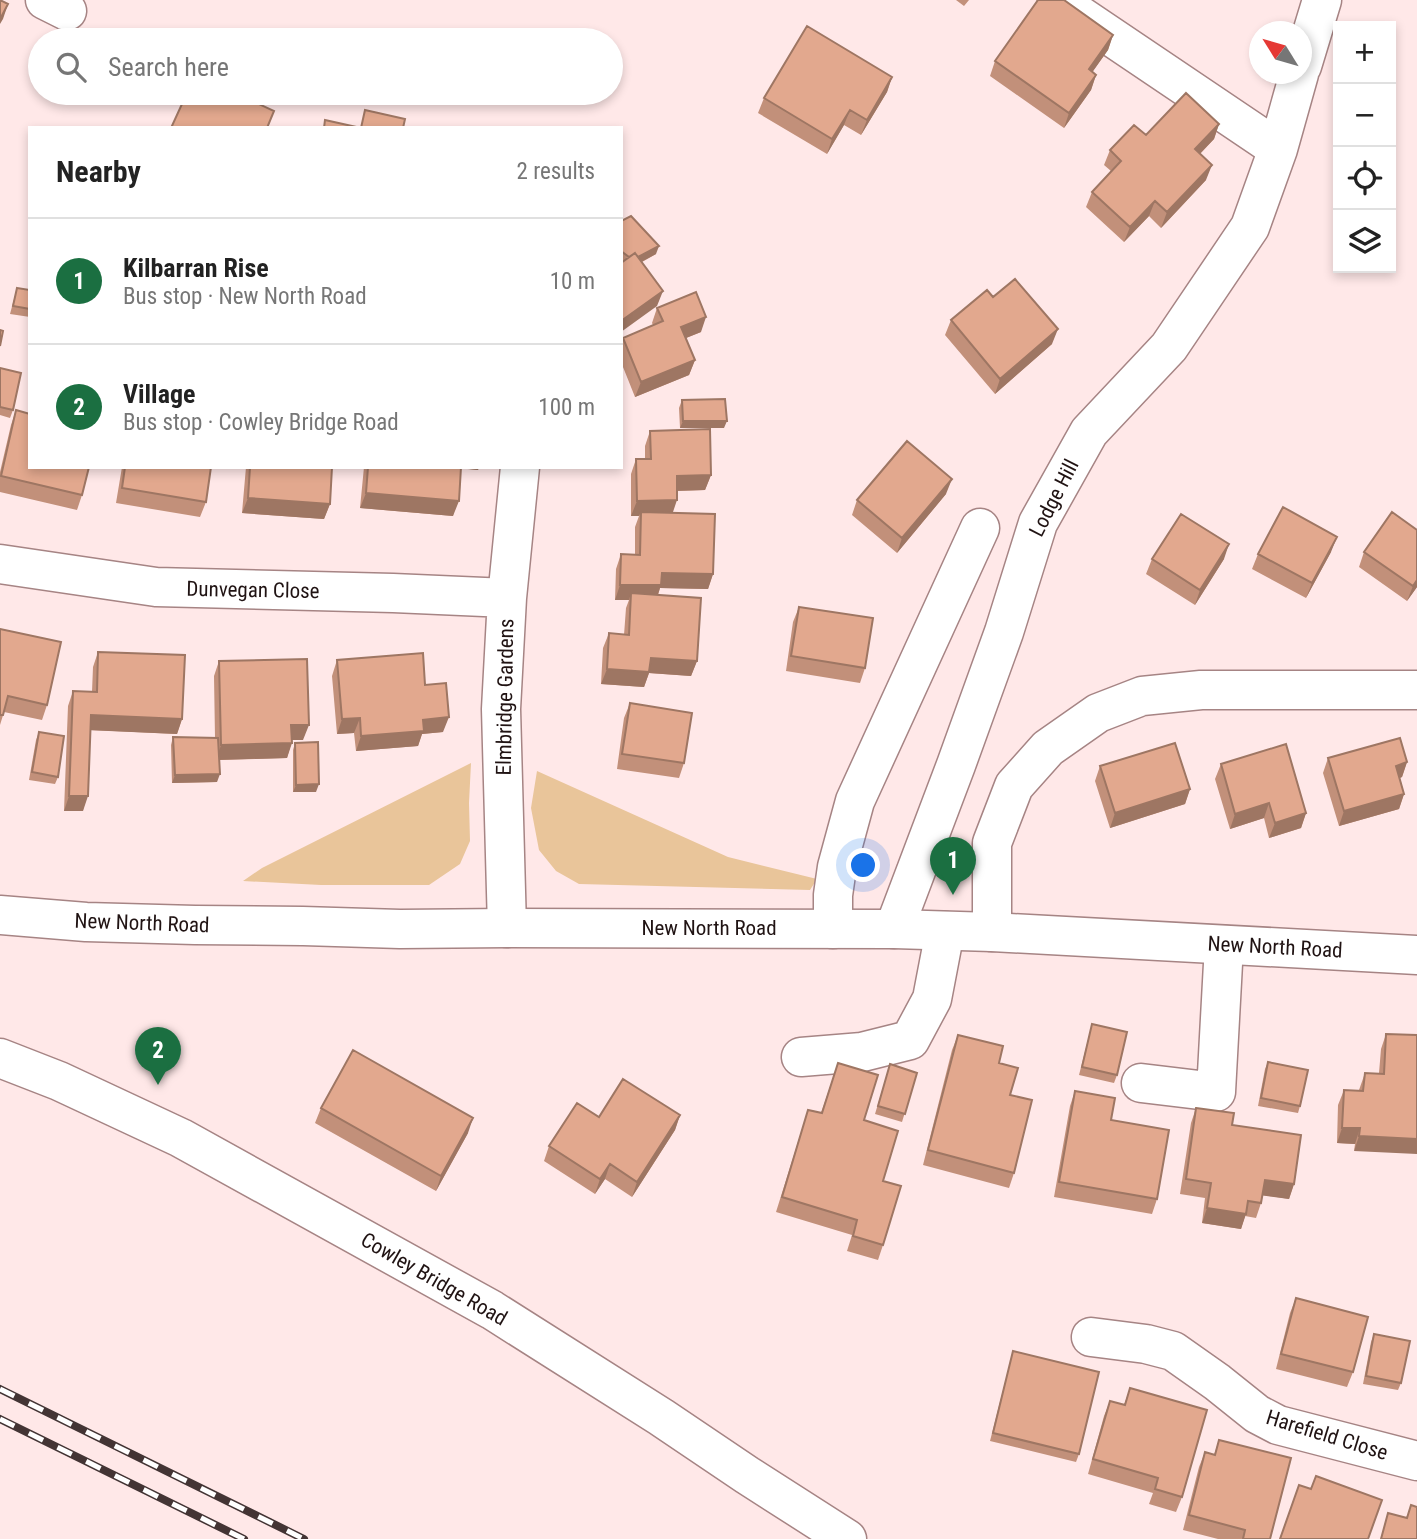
<!DOCTYPE html>
<meta charset="utf-8">
<style>
body{margin:0;font-family:"Roboto Condensed",sans-serif;background:#f6f6f6;color:#222}
.controls{position:absolute;right:21px;top:21px;display:grid;overflow:hidden;border-radius:0px;box-shadow:0 4px 10px #0003}
.controls button{width:63px;height:63px;display:grid;place-items:center;padding:0;border:0;border-bottom:2px solid #e0e0e0;background:#fff;color:#222;font:35px sans-serif}
.compass{position:absolute;left:1249px;top:21px;width:63px;height:63px;border-radius:50%;background:#fff;box-shadow:0 4px 10px #0003;rotate:307deg}
.you{position:absolute;left:864px;top:866px;width:24px;height:24px;margin:-18px;border:5px solid #fff;border-radius:50%;background:#1a73e8;box-shadow:0 0 0 10px #1a73e833}
.badge{display:grid;place-items:center;width:46px;height:46px;border-radius:50%;background:#1b6f41;color:#fff;font-size:23px;font-weight:700}
.pin{position:absolute;translate:-50% -58px;filter:drop-shadow(0 2px 4px #0008)}
.pin::after{content:'';position:absolute;top:37px;width:24px;height:21px;background:inherit;clip-path:polygon(0 0,100% 0,50% 100%)}
.list{margin:0;padding:0;list-style:none}
h2{display:flex;justify-content:space-between;align-items:center;height:91px;margin:0;padding:0 28px;font-size:30px}
h2 small{font-size:23px;font-weight:400;color:#767676}
.list li{display:grid;grid-template-columns:46px 1fr auto;gap:21px;align-items:center;box-sizing:border-box;height:126px;padding:0 28px;border-top:2px solid #e0e0e0}
.list b{display:block;font-size:26px;white-space:nowrap}
.list p{margin:0;font-size:23px;white-space:nowrap;color:#767676}
.list em{font-size:23px;font-style:normal;color:#767676}
.icon{flex:none;width:38px;height:38px;fill:none;stroke:currentColor;stroke-width:2;stroke-linecap:round;stroke-linejoin:round}
.map{position:relative;flex:none;width:1417px;height:1539px;overflow:hidden}
.search{position:absolute;background:#fff;box-shadow:0 4px 10px #0003;left:28px;top:28px;width:595px;height:77px;display:flex;align-items:center;gap:18px;box-sizing:border-box;padding:0 24px;border-radius:38px;color:#767676;font-size:26px}
.panel{position:absolute;background:#fff;box-shadow:0 4px 10px #0003;left:28px;top:126px;width:595px;height:343px;border-radius:0px}
.map>svg:first-child{display:block}
</style>
<div class="map">
<svg width="1417" height="1539" viewBox="0 0 1417 1539">
<rect width="100%" height="100%" fill="#ffe8e8"/>
<path fill="#e9c59a" d="M471,763L469,803L470,841L460,864L429,885H321L243,881L262,868Z
M537,771L728,857L817,879L810,890L579,884L556,871L539,850L531,808Z"/>
<g fill="none" stroke-linecap="round" stroke-linejoin="round">
<g stroke="#a68484" stroke-width="41">
<path id="minor" d="M45,0L67,11
M1057,0L1278,149
M1302,66L1322,0
M0,564L156,587L393,593L507,598
M507,928L501,709L507,598L520,467
M833,929V895L837,867L855,801L980,528
M894,929L956,765L1004,632L1038,523L1089,432L1169,347L1250,227L1278,149L1299,74
M992,932V843L1014,786L1048,748L1098,713L1142,696L1201,690H1417
M801,1057L862,1052L910,1040L932,999L945,931
M1141,1083L1216,1092L1224,945
M1091,1337L1146,1344L1173,1351L1217,1382L1257,1414L1278,1425L1417,1461"/>
</g>
<g stroke="#a68484" stroke-width="41">
<path id="major" d="M0,915L86,922L195,925L303,926L400,929L507,928L894,929L992,932L1417,955"/>
</g>
<g stroke="#a68484" stroke-width="41">
<path id="highway" d="M0,1058L59,1081L181,1138L492,1310L661,1417L747,1475L847,1539"/>
</g>
<use href="#minor" stroke="#fff" stroke-width="38"/>
<use href="#major" stroke="#fff" stroke-width="38"/>
<use href="#highway" stroke="#fff" stroke-width="38"/>
<g stroke="#433434" stroke-width="8">
<path id="rail" d="M0,1389L304,1539
M0,1419L244,1539"/>
</g>
<use href="#rail" stroke="#fff" stroke-width="5" stroke-dasharray="16" stroke-linecap="butt"/>
</g>
<path fill="#c2907a" d="M956,0H969L964,6Z
M1113,35L1108,50L1092,72L1096,75L1091,90L1064,128L990,76L995,61Z
M892,77L887,92L861,135L844,125L827,154L758,113L764,98Z
M1219,124L1214,139L1200,154L1206,180L1161,228L1149,216L1124,242L1086,207L1092,192L1111,171L1104,165L1110,150L1146,135Z
M621,221L656,254L642,262L657,306L621,261Z
M17,288L30,290V317L10,314Z
M993,297L1052,344L995,394L945,335L951,320Z
M657,308L701,332L686,338L695,360L689,375L635,397L621,362V342L623,338L653,325L652,323Z
M0,368L13,410L10,418L0,415Z
M682,400L724,428H680L679,408Z
M16,410L82,495L77,510L0,492V472L11,425Z
M650,431L711,475L705,490L677,491L672,513L713,574L708,589L660,588L658,595L697,661L691,676L649,673L644,687L601,684L603,648L609,633L624,635L626,608L629,600H615L616,569L621,554H635V527L639,516H631V474L636,459H645V446Z
M122,467H211L206,502L200,517L116,503Z
M246,467H332L330,504L324,519L242,513Z
M364,467H479L478,470L461,468L453,516L360,508Z
M946,494L897,553L852,515L857,500Z
M1331,552L1306,598L1252,569L1258,554Z
M1364,552L1417,587L1407,601L1359,567Z
M1152,559H1224L1195,605L1146,574Z
M799,607L865,668L860,683L786,671L793,622Z
M0,629L47,705L42,720L4,712L0,725Z
M98,652L182,719L177,734L91,730L83,811H64L68,706L73,691L92,692L93,667Z
M337,660L425,685L443,732L422,734L418,746L356,751L354,733L337,734L332,676Z
M219,661L303,740H292L287,758L219,760L217,782L172,783L171,745L173,737L215,738L214,676Z
M630,703L684,763L679,778L617,769L624,718Z
M39,732L58,777L55,784L29,780L36,740Z
M295,743L316,792H293V750Z
M1328,758L1407,762L1402,777L1400,778L1404,794L1399,809L1339,826L1323,773Z
M1221,764L1306,813L1301,828L1269,838L1264,818L1230,829L1215,779Z
M1100,766L1190,789L1185,804L1110,828L1095,781Z
M1092,1024L1117,1075L1114,1083L1079,1075Z
M1386,1034L1417,1035L1354,1151L1355,1144L1337,1143L1338,1105L1344,1090H1359L1365,1073H1379L1381,1049Z
M958,1035L999,1063L1010,1095L1014,1173L1009,1188L923,1165L952,1050Z
M1268,1062L1300,1106L1298,1113L1258,1106L1265,1069Z
M838,1063L864,1120L883,1181V1245L878,1260L847,1251L852,1235L776,1212L808,1110L821,1113Z
M890,1064L917,1073L902,1122L875,1114Z
M1075,1091L1111,1120L1157,1199L1152,1214L1054,1197L1070,1106Z
M321,1108L468,1133L436,1191L315,1123Z
M1196,1108L1232,1125L1294,1184L1289,1199L1263,1195L1261,1203L1256,1218L1245,1216L1241,1229L1202,1223L1205,1198L1180,1194L1191,1123Z
M680,1115L675,1130L632,1197L605,1179L595,1194L544,1161L549,1146L599,1117Z
M1296,1298L1353,1372L1347,1387L1276,1369L1290,1313Z
M1374,1334L1401,1383L1398,1390L1363,1384L1371,1342Z
M1013,1351L1079,1454L1076,1462L990,1441Z
M1130,1388L1182,1497L1176,1512L1149,1504L1153,1493L1088,1474L1104,1416L1110,1401L1124,1405Z
M1219,1440L1270,1539H1218L1183,1530L1199,1467L1205,1452L1214,1455Z"/>
<path fill="#9e7663" d="M8,4L3,19L0,24V19Z
M1113,35L1108,50L1084,84L1089,69Z
M1096,75L1091,90L1064,128L1069,113Z
M892,77L887,92L861,135L867,120Z
M850,110L844,125L827,154L832,139Z
M1219,124L1214,139L1190,164L1195,149Z
M1212,165L1206,180L1161,228L1167,212Z
M1155,201L1149,216L1124,242L1130,227Z
M659,246L656,254L630,268L633,260Z
M663,291L657,306L621,332V321Z
M706,317L701,332L676,342L681,327Z
M1058,329L1052,344L995,394L1000,379Z
M695,360L689,375L635,397L641,382Z
M683,421H727L724,428H680Z
M457,467H479L478,470L457,468Z
M711,475L705,490L671,491L677,476Z
M952,479L946,494L897,553L902,538Z
M366,493L459,501L453,516L360,508Z
M248,498L330,504L324,519L242,513Z
M677,500L672,515L641,512L639,516H631L637,501Z
M1337,537L1331,552L1306,598L1312,583Z
M1229,544L1224,559L1195,605L1200,590Z
M662,573L713,574L708,589L660,588L656,600L631,593L629,600H615L620,585Z
M1417,580V587L1407,601L1413,586Z
M651,658L697,661L691,676L649,673L644,687L601,684L607,669Z
M91,715L182,719L177,734L86,730Z
M449,717L443,732L422,734L418,746L356,751L361,736L423,720Z
M360,718L354,733L337,734L342,719Z
M291,725H309L303,740H286Z
M292,743L287,758L216,760L221,745Z
M1407,762L1402,777L1391,781L1396,766Z
M220,774L217,782L172,783L175,775Z
M319,784L316,792H293L296,785Z
M1190,789L1185,804L1110,828L1115,813Z
M1404,794L1399,809L1339,826L1344,811Z
M69,796H88L83,811H64Z
M1269,803L1264,818L1230,829L1235,814Z
M1306,813L1301,828L1269,838L1275,823Z
M680,1115L675,1130L632,1197L637,1182Z
M473,1118L468,1133L436,1191L441,1176Z
M1342,1128H1360L1355,1144L1337,1143Z
M1359,1136L1417,1139V1154L1354,1151Z
M610,1164L605,1179L595,1194L600,1179Z
M1265,1180L1294,1184L1289,1199L1259,1195Z
M1207,1208L1246,1214L1241,1229L1202,1223Z"/>
<path fill="#e2a88e" stroke="#9e7663" stroke-width="2" d="M0,0L8,4L0,19Z
M1038,0H1064L1113,35L1089,69L1096,75L1069,113L995,61Z
M807,26L892,77L867,120L850,110L832,139L764,98Z
M187,93H235L274,111L267,128H171Z
M1186,93L1219,124L1195,149L1212,165L1167,212L1155,201L1130,227L1092,192L1121,161L1110,150L1134,125L1146,135Z
M365,110L405,119L403,128H324L325,120L361,128Z
M631,216L659,246L638,257L635,253L629,257L621,251V221Z
M635,253L663,291L621,321V263Z
M1015,279L1058,329L1000,379L951,320L987,290L993,297Z
M17,288L30,290V309L13,306Z
M696,292L706,317L681,327L695,360L641,382L623,338L663,321L657,308Z
M0,330L3,331L0,346Z
M0,368L21,373L13,410L0,407Z
M725,399L727,421H683L682,400Z
M16,410L30,414V467H89L82,495L1,476Z
M710,429L711,475L677,476V500L637,501L636,459H651L650,431Z
M907,441L952,479L902,538L857,500Z
M125,467H211L206,502L122,488Z
M250,467H332L330,504L248,498Z
M368,467H461L459,501L366,493Z
M1283,507L1337,537L1312,583L1258,554Z
M641,512L715,514L713,574L662,573L661,585H620L621,554L640,555Z
M1392,512L1417,530V580L1413,586L1364,552Z
M1181,514L1229,544L1200,590L1152,559Z
M631,593L701,598L697,661L651,658L649,672L607,669L609,633L629,635Z
M799,607L873,618L865,668L791,656Z
M0,629L61,642L47,705L8,696L3,715H0Z
M98,652L185,655L182,719L91,715L88,796H69L73,691L97,692Z
M423,653L425,685L446,683L449,717L423,720L424,731L361,736L360,718L342,719L337,660Z
M307,659L309,725H291L292,743L221,745L219,661Z
M630,703L692,713L684,763L622,754Z
M39,732L64,736L58,777L32,772Z
M173,737L218,738L220,774L175,775Z
M1400,738L1407,762L1396,766L1404,794L1344,811L1328,758Z
M318,742L319,784L296,785L295,743Z
M1175,743L1190,789L1115,813L1100,766Z
M1286,744L1306,813L1275,823L1269,803L1235,814L1221,764Z
M1092,1024L1127,1032L1117,1075L1082,1067Z
M1386,1034L1417,1035V1139L1359,1136L1360,1128H1342L1344,1090L1363,1091L1365,1073L1384,1074Z
M958,1035L1003,1046L999,1063L1018,1068L1010,1095L1032,1100L1014,1173L928,1150Z
M353,1050L473,1118L441,1176L321,1108Z
M1268,1062L1308,1070L1300,1106L1261,1098Z
M838,1063L878,1075L864,1120L898,1131L883,1181L901,1186L883,1245L853,1236L857,1220L782,1197L808,1110L822,1113Z
M890,1064L917,1073L905,1114L878,1106Z
M623,1079L680,1115L637,1182L610,1164L600,1179L549,1146L577,1103L599,1117Z
M1075,1091L1115,1098L1111,1120L1169,1130L1157,1199L1059,1182Z
M1196,1108L1234,1113L1232,1125L1301,1135L1294,1184L1265,1180L1261,1203L1248,1201L1246,1214L1207,1208L1211,1183L1186,1179Z
M1296,1298L1368,1317L1353,1372L1281,1354Z
M1374,1334L1410,1341L1401,1383L1366,1376Z
M1013,1351L1099,1372L1079,1454L993,1433Z
M1130,1388L1207,1410L1182,1497L1155,1489L1158,1478L1093,1459L1110,1401L1125,1405Z
M1219,1440L1291,1458L1270,1539H1243L1245,1530L1189,1515L1205,1452L1215,1455Z
M1316,1476L1382,1500L1368,1539H1280L1299,1485L1311,1489Z
M1411,1505L1417,1507V1539H1381L1388,1513L1407,1518Z"/>
<g text-anchor="middle" stroke-width="7" stroke-linejoin="round" paint-order="stroke">
<g font-size="21" fill="#201313" stroke="#fff">
<text transform="translate(1054 498) rotate(-63)" y="7">Lodge Hill</text>
<text transform="translate(253 590) rotate(1)" y="7">Dunvegan Close</text>
<text transform="translate(505 697) rotate(-89)" y="7">Elmbridge Gardens</text>
<text transform="translate(142 923) rotate(2)" y="7">New North Road</text>
<text x="709" y="935">New North Road</text>
<text transform="translate(1275 947) rotate(3)" y="7">New North Road</text>
<text transform="translate(434 1279) rotate(30)" y="7">Cowley Bridge Road</text>
<text transform="translate(1327 1435) rotate(17)" y="7">Harefield Close</text>
</g>
</g>
</svg>
<div class="controls">
<button>+</button>
<button>−</button>
<button><svg class="icon" aria-label="locate" viewBox="0 0 24 24"><circle cx="12" cy="12" r="6"/><path d="M12 2v4M12 18v4M2 12h4M18 12h4"/></svg></button>
<button><svg class="icon" aria-label="layers" viewBox="0 0 24 24"><path d="M12 4l9 5-9 5-9-5zM3 14l9 5 9-5"/></svg></button>
</div>
<svg class="compass" viewBox="-18 -18 36 36"><path d="M0-13l5 13h-10z" fill="#e53935"/><path d="M0 13l5-13h-10z" fill="#767676"/></svg>
<div class="you"></div>
<div class="pin badge" style="left:953px;top:895px">1</div>
<div class="pin badge" style="left:158px;top:1085px">2</div>
<div class="search"><svg class="icon" aria-label="search" viewBox="0 0 24 24"><circle cx="10" cy="10" r="6"/><path d="M15 15l6 6"/></svg>Search here</div>
<section class="panel">
<h2>Nearby<small>2 results</small></h2>
<ul class="list">
<li><span class="badge">1</span><div><b>Kilbarran Rise</b><p>Bus stop · New North Road</p></div><em>10 m</em></li>
<li><span class="badge">2</span><div><b>Village</b><p>Bus stop · Cowley Bridge Road</p></div><em>100 m</em></li>
</ul>
</section>
</div>
